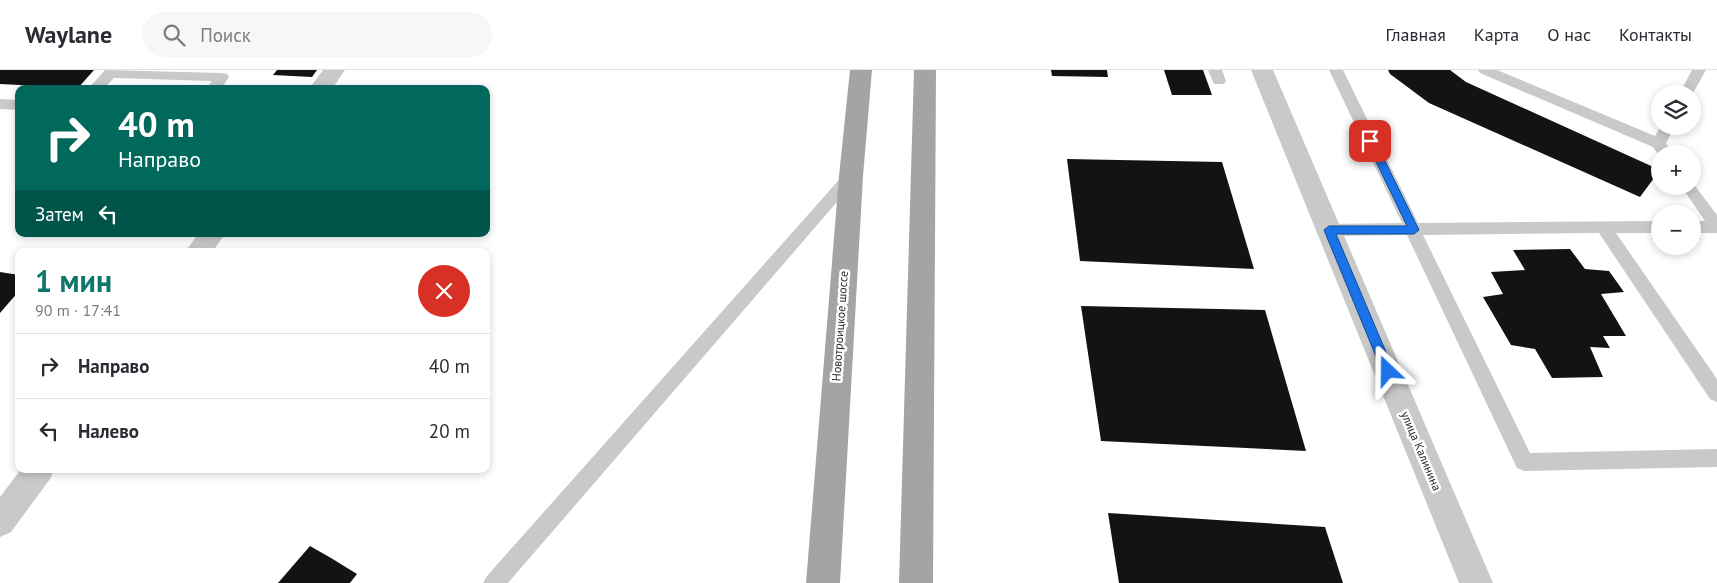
<!DOCTYPE html>
<html lang="ru">
<head>
<meta charset="utf-8">
<style>
  body { margin:0; font-family:"PT Sans",sans-serif; background:#f7f7f7; color:#2b2b33; height:100vh; display:flex; flex-direction:column; font-size:19px; white-space:nowrap }
  * { box-sizing:border-box; margin:0 }
  p { font-size:16px; color:#7c7c81 }
  .icon { flex:none; width:28px; height:28px; fill:none; stroke:currentColor; stroke-width:2; stroke-linecap:round; stroke-linejoin:round }
  .map { position:relative; flex:1; overflow:hidden }
  .drawer { position:absolute; left:15px; top:178px; width:475px; height:225px; display:flex; flex-direction:column; background:#fff; border-radius:10px; box-shadow:0 2px 8px #0003 }
  .drawer>* { flex:none }
  .guide { position:absolute; left:15px; top:15px; width:475px; height:152px; border-radius:10px; box-shadow:0 2px 8px #0003; background:#00695c; color:#fff; overflow:hidden }
  .buttons { position:absolute; left:1651px; top:15px; display:grid; gap:10px }
  .buttons a { display:grid; place-items:center; width:50px; height:50px; border-radius:50%; background:#fff; box-shadow:0 2px 8px #0003; font-size:25px }
  .pin { position:absolute; display:grid; place-items:center; width:42px; height:42px; color:#fff; margin:-21px; border-radius:10px; box-shadow:0 2px 8px #0006 }
  .me { position:absolute; width:55px; margin:-28px; rotate:337deg; stroke-linejoin:round; filter:drop-shadow(0 0 4px #0008) }
  .turn { display:flex; align-items:center; gap:18px; height:105px; padding:0 20px; font-size:22px }
  .turn .icon { width:65px; height:65px; stroke-width:2.5 }
  .turn b { display:block; font-size:35px; line-height:42px }
  .then { display:flex; align-items:center; height:48px; padding:0 20px; background:#0003; gap:10px; font-size:19px }
  .round { display:grid; place-items:center; flex:none; width:52px; height:52px; border-radius:26px; background:#f7f7f7 }
  .summary { display:flex; align-items:center; justify-content:space-between; height:85px; padding:0 20px }
  h1 { font-size:30px; font-weight:800; line-height:38px; color:#0f766e }
  ul { padding:0; list-style:none }
  li { display:flex; align-items:center; gap:15px; height:65px; padding:0 20px; border-top:1px solid #e1e1e2 }
  li div { flex:1 }
  li b { display:block; font-size:19px }
  li em { font-style:normal }
  header { display:flex; align-items:center; gap:30px; box-sizing:border-box; height:70px; padding:0 25px; background:#fff; border-bottom:1px solid #e1e1e2 }
  header strong { font-size:24px }
  nav { display:flex; gap:28px; margin-inline-start:auto; font-size:18px }
  .search { width:350px; height:45px; background:#f7f7f7; display:flex; align-items:center; gap:12px; box-sizing:border-box; padding:0 18px; border-radius:28px; color:#7c7c81; font-size:19px }
  .map>svg:first-child { display:block }
</style>
</head>
<body>
<header>
<strong>Waylane</strong>
<div class="search"><svg class="icon" aria-label="search" viewBox="0 0 24 24"><circle cx="10" cy="10" r="6"/><path d="M15 15l6 6"/></svg>Поиск</div>
<nav><a>Главная</a><a>Карта</a><a>О нас</a><a>Контакты</a></nav>
</header>
<div class="map">
<svg width="1717" height="513" viewBox="0 0 1717 513">
  <rect width="100%" height="100%" fill="#fff"/>
  <path fill="#131313" d="M0,0H94L78,18L0,14Z
    M277,0H317L312,7L273,5Z
    M1051,0H1107L1108,7L1052,6Z
    M1164,0H1203L1212,25H1172Z
    M1388,0H1450L1466,12L1660,100L1640,127L1429,33L1390,4Z
    M1067,89L1222,92L1254,199L1080,191Z
    M1570,179L1585,199L1609,201L1624,222L1601,224L1626,266H1603L1610,278L1590,277L1603,307L1552,308L1535,279L1511,275L1483,227L1503,224L1491,202L1525,200L1513,180Z
    M0,202L19,205V221L0,243Z
    M1081,236L1265,240L1306,381L1101,371Z
    M1108,443L1325,457L1343,513H1119Z
    M310,476L331,488L357,504L350,513H278Z"/>
  <g fill="none" stroke-linecap="round" stroke-linejoin="round">
    <path fill="#c9c9c9" fill-rule="evenodd" d="M105,0L222,3L227,4L229,7L221,19H206L212,11L114,8L103,19H88Z
      M1208,0H1222L1226,11L1224,14H1214Z
      M1329,0H1343L1418,153L1660,151V163H1616L1717,309V332L1710,329L1599,163L1423,165L1530,383L1717,379V397L1524,401L1517,398L1407,165L1329,166L1323,164L1321,160L1323,156L1329,154L1402,153Z
      M1478,0H1497L1655,66L1661,56H1675L1666,73L1673,84H1660V87L1653,77L1480,3Z
      M1692,0H1706L1692,25L1679,24Z
      M0,29L19,30V40L0,39Z
      M851,101L856,102L859,106L856,110L508,513H483L487,506L846,102Z
      M1692,112L1717,145V163H1692V151H1705L1681,116H1692Z"/>
    <path fill="#c9c9c9" fill-rule="evenodd" d="M323,0H345L332,19H309Z
      M1251,0H1273L1493,513H1459Z
      M198,164H225L213,181H186Z
      M21,399H54L50,409L11,462L0,467V427Z"/>
    <path fill="#a4a4a4" fill-rule="evenodd" d="M850,0H872L863,106L840,513H806L839,106Z
      M914,0H936L933,513H899Z"/>
  </g>
  <path fill="#1a73e8" stroke="#114b97" d="M1370,68L1375,71L1419,160L1414,164H1336L1394,301L1392,305H1384L1382,301L1324,160L1329,156H1407L1366,71Z"/>
  <g text-anchor="middle" stroke-width="5" stroke-linejoin="round" paint-order="stroke">
    <g font-size="12" fill="#2c2c2c" stroke="#fff">
      <text transform="translate(840 256) rotate(-86)" y="4">Новотроицкое шоссе</text>
      <text transform="translate(1421 381) rotate(67)" y="4">улица Калинина</text>
    </g>
  </g>
</svg>
<div class="buttons">
<a><svg class="icon" aria-label="layers" viewBox="0 0 24 24"><path d="M12 4l9 5-9 5-9-5zM3 14l9 5 9-5"/></svg></a>
<a>+</a>
<a>−</a>
</div>
<div class="pin" style="left:1370px;top:71px;background:#d93025"><svg class="icon" aria-label="arrive" viewBox="0 0 24 24"><path d="M6 21V4h12l-3 4 3 4H6"/></svg></div>
<svg class="me" style="left:1388px;top:301px" viewBox="-20 -20 40 40"><path d="M0-17L14 15 0 8-14 15z" fill="#1a73e8" stroke="#fff" stroke-width="4"/></svg>
<div class="guide">
<div class="turn"><svg class="icon" aria-label="right" viewBox="0 0 24 24"><path d="M7 20v-9h11M14 6l5 5-5 5"/></svg><div><b>40 m</b>Направо</div></div>
<div class="then">Затем<svg class="icon" aria-label="left" viewBox="0 0 24 24"><path d="M17 20v-9H6M10 6l-5 5 5 5"/></svg></div>
</div>
<section class="drawer">
<div class="summary"><div><h1>1 мин</h1><p>90 m · 17:41</p></div><a class="round" style="background:#d93025;color:#fff"><svg class="icon" aria-label="close" viewBox="0 0 24 24"><path d="M6 6l12 12M18 6L6 18"/></svg></a></div>
<ul>
<li><svg class="icon" aria-label="right" viewBox="0 0 24 24"><path d="M7 20v-9h11M14 6l5 5-5 5"/></svg><div><b>Направо</b></div><em>40 m</em></li>
<li><svg class="icon" aria-label="left" viewBox="0 0 24 24"><path d="M17 20v-9H6M10 6l-5 5 5 5"/></svg><div><b>Налево</b></div><em>20 m</em></li>
</ul>
</section>
</div>
</body>
</html>
